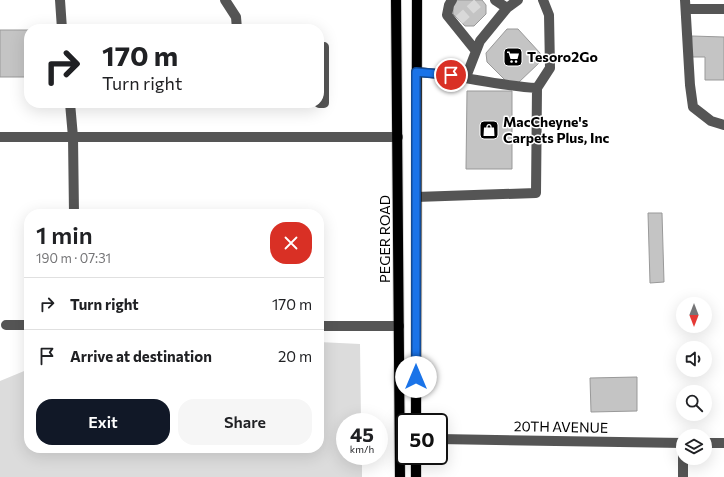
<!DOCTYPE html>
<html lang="en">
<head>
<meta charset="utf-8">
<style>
  body { margin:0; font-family:Commissioner,sans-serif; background:#f6f6f6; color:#202124; height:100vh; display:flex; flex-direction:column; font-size:15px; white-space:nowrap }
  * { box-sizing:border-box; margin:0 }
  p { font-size:13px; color:#757577 }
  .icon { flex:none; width:22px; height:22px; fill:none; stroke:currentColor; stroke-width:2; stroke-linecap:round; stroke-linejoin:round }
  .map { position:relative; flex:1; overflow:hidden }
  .side { position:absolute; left:24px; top:209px; width:300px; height:244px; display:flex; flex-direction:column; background:#fff; border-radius:16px; box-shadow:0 4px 16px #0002 }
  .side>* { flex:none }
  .hud { position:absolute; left:24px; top:24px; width:300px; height:84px; border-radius:16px; box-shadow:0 4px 16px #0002; background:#fff; color:#202124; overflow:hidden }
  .needle { width:26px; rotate:180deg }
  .fabs { position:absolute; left:676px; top:297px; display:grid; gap:8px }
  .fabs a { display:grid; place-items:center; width:36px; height:36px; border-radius:50%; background:#fff; box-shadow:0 4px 16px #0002; font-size:20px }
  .speed { position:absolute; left:336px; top:413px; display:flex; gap:8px; font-size:20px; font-weight:700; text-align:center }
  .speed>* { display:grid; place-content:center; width:52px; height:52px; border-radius:50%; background:#fff; box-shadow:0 4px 16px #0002; line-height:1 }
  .speed small { font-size:10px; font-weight:400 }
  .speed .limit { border:2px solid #111; border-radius:6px; background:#fff; color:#111 }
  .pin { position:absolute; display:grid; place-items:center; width:34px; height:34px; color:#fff; margin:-17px; border:2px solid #fff; border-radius:50%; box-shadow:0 1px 4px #0007 }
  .me { position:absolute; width:44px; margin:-22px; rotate:0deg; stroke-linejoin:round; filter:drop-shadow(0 0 3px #0008) }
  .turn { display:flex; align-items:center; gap:14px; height:84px; padding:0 12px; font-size:18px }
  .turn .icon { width:52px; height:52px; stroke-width:2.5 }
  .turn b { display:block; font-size:28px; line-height:34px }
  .round { display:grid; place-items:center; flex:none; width:42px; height:42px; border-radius:16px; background:#f6f6f6 }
  .headline { display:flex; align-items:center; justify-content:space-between; height:68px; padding:0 12px }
  h1 { font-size:24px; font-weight:600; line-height:30px }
  .cta { display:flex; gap:8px; margin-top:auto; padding:8px 12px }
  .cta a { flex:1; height:46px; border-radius:16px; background:#111827; color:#fff; font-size:16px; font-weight:600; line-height:46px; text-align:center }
  .cta a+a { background:#f6f6f6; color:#202124 }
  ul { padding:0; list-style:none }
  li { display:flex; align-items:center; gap:12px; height:52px; padding:0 12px; border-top:1px solid #e0e0e0 }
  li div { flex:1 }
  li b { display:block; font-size:15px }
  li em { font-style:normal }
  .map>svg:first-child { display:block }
</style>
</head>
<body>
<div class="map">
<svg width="724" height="477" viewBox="0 0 724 477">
  <rect width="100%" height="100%" fill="#fff"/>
  <path fill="#dcdcdc" d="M319,342L360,344L361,422H345V456H362V477H0V381L29,369V448H319Z"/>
  <path fill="#c4c4c4" stroke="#999" d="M457,0H482L486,5V14L474,26H465L453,14V5Z
    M507,29H518L540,53V62L518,83H508L487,62L486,53Z
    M0,30H29V77H0Z
    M692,36L724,37V80H705V57H691Z
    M467,91H512V169H466Z
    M648,213H662L664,282L650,283Z
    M637,377V411L591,412L590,378Z"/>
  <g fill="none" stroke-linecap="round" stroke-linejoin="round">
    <path stroke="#d9d9d9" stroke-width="10" stroke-dasharray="10 5" stroke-linecap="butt" d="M459,20L481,0"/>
    <g stroke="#dbdbdb" stroke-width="12">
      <path id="major" d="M396,0L400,477
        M416,422L417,0
        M416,456V477"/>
    </g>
    <path stroke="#555" stroke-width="10" d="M60,0L62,29
      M225,0L236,17L237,29
      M452,0L449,5L447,15L476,51
      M495,0L507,8
      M685,0L690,85L693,107L711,121L724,125
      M686,9H724
      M319,47H324V103H319
      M416,72C457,74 496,86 537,88
      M466,77L480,41L507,8L518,0
      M70,103L73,137L74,214
      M287,103H305
      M0,137H398
      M416,197L536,193L537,88L550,68L549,15L543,0
      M6,325H29
      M319,326H399
      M439,439L683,443
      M705,443H724
      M683,477V452"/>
    <use href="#major" stroke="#000" stroke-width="10"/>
  </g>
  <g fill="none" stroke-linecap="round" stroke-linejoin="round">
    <g stroke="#114b97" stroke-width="10">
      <path id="route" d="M416,377V72L451,75"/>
    </g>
    <use href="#route" stroke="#1a73e8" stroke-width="7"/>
  </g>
  <defs>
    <g id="supermarket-square" transform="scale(1)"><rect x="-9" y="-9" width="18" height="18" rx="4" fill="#000" stroke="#fff"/><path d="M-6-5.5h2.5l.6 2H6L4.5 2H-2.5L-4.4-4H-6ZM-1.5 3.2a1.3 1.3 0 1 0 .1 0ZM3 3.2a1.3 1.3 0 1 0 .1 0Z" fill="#fff"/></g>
    <g id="shop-square" transform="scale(1)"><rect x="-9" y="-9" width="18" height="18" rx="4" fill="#000" stroke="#fff"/><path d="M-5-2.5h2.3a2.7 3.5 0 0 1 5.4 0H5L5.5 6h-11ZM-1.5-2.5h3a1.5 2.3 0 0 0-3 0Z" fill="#fff"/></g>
  </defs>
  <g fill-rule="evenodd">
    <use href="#supermarket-square" x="513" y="57"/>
    <use href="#shop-square" x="489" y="130"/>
  </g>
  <g text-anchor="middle" stroke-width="3" stroke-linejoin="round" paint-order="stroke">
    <g font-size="14" font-weight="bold" fill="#000" stroke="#fff" text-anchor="start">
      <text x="527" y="62">Tesoro2Go</text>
      <text x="503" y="127">MacCheyne's<tspan x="503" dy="16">Carpets Plus, Inc</tspan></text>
    </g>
    <g font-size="14" fill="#000" stroke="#fff">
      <text transform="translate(385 239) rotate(-90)" y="5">PEGER ROAD</text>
      <text transform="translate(561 427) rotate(1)" y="5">20TH AVENUE</text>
    </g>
  </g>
</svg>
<div class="fabs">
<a><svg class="needle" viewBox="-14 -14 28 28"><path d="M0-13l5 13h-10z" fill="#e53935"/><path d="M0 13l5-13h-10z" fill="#757577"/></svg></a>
<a><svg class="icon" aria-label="sound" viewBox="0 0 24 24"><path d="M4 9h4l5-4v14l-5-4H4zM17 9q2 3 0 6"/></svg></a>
<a><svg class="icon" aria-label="search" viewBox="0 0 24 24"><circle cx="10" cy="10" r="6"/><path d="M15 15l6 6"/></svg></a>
<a><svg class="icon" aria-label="layers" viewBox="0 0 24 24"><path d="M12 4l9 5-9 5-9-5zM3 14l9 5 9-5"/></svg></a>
</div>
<div class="speed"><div>45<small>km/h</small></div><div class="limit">50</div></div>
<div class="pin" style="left:451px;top:75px;background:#d93025"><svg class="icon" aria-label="arrive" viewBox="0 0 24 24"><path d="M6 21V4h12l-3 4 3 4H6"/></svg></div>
<svg class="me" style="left:416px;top:377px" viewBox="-20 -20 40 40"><circle r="19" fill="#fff"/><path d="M0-13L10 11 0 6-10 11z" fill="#1a73e8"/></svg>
<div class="hud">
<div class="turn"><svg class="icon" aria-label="right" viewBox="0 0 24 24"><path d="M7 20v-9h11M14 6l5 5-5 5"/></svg><div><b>170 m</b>Turn right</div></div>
</div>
<section class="side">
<div class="headline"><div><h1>1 min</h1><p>190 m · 07:31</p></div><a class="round" style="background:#d93025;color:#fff"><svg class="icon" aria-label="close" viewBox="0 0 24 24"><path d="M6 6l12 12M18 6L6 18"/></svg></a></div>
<ul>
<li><svg class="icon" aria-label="right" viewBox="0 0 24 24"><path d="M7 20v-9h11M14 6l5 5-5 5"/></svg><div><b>Turn right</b></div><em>170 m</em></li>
<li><svg class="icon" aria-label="arrive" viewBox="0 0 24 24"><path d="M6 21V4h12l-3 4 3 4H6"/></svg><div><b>Arrive at destination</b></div><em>20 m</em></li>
</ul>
<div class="cta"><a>Exit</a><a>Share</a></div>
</section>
</div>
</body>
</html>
